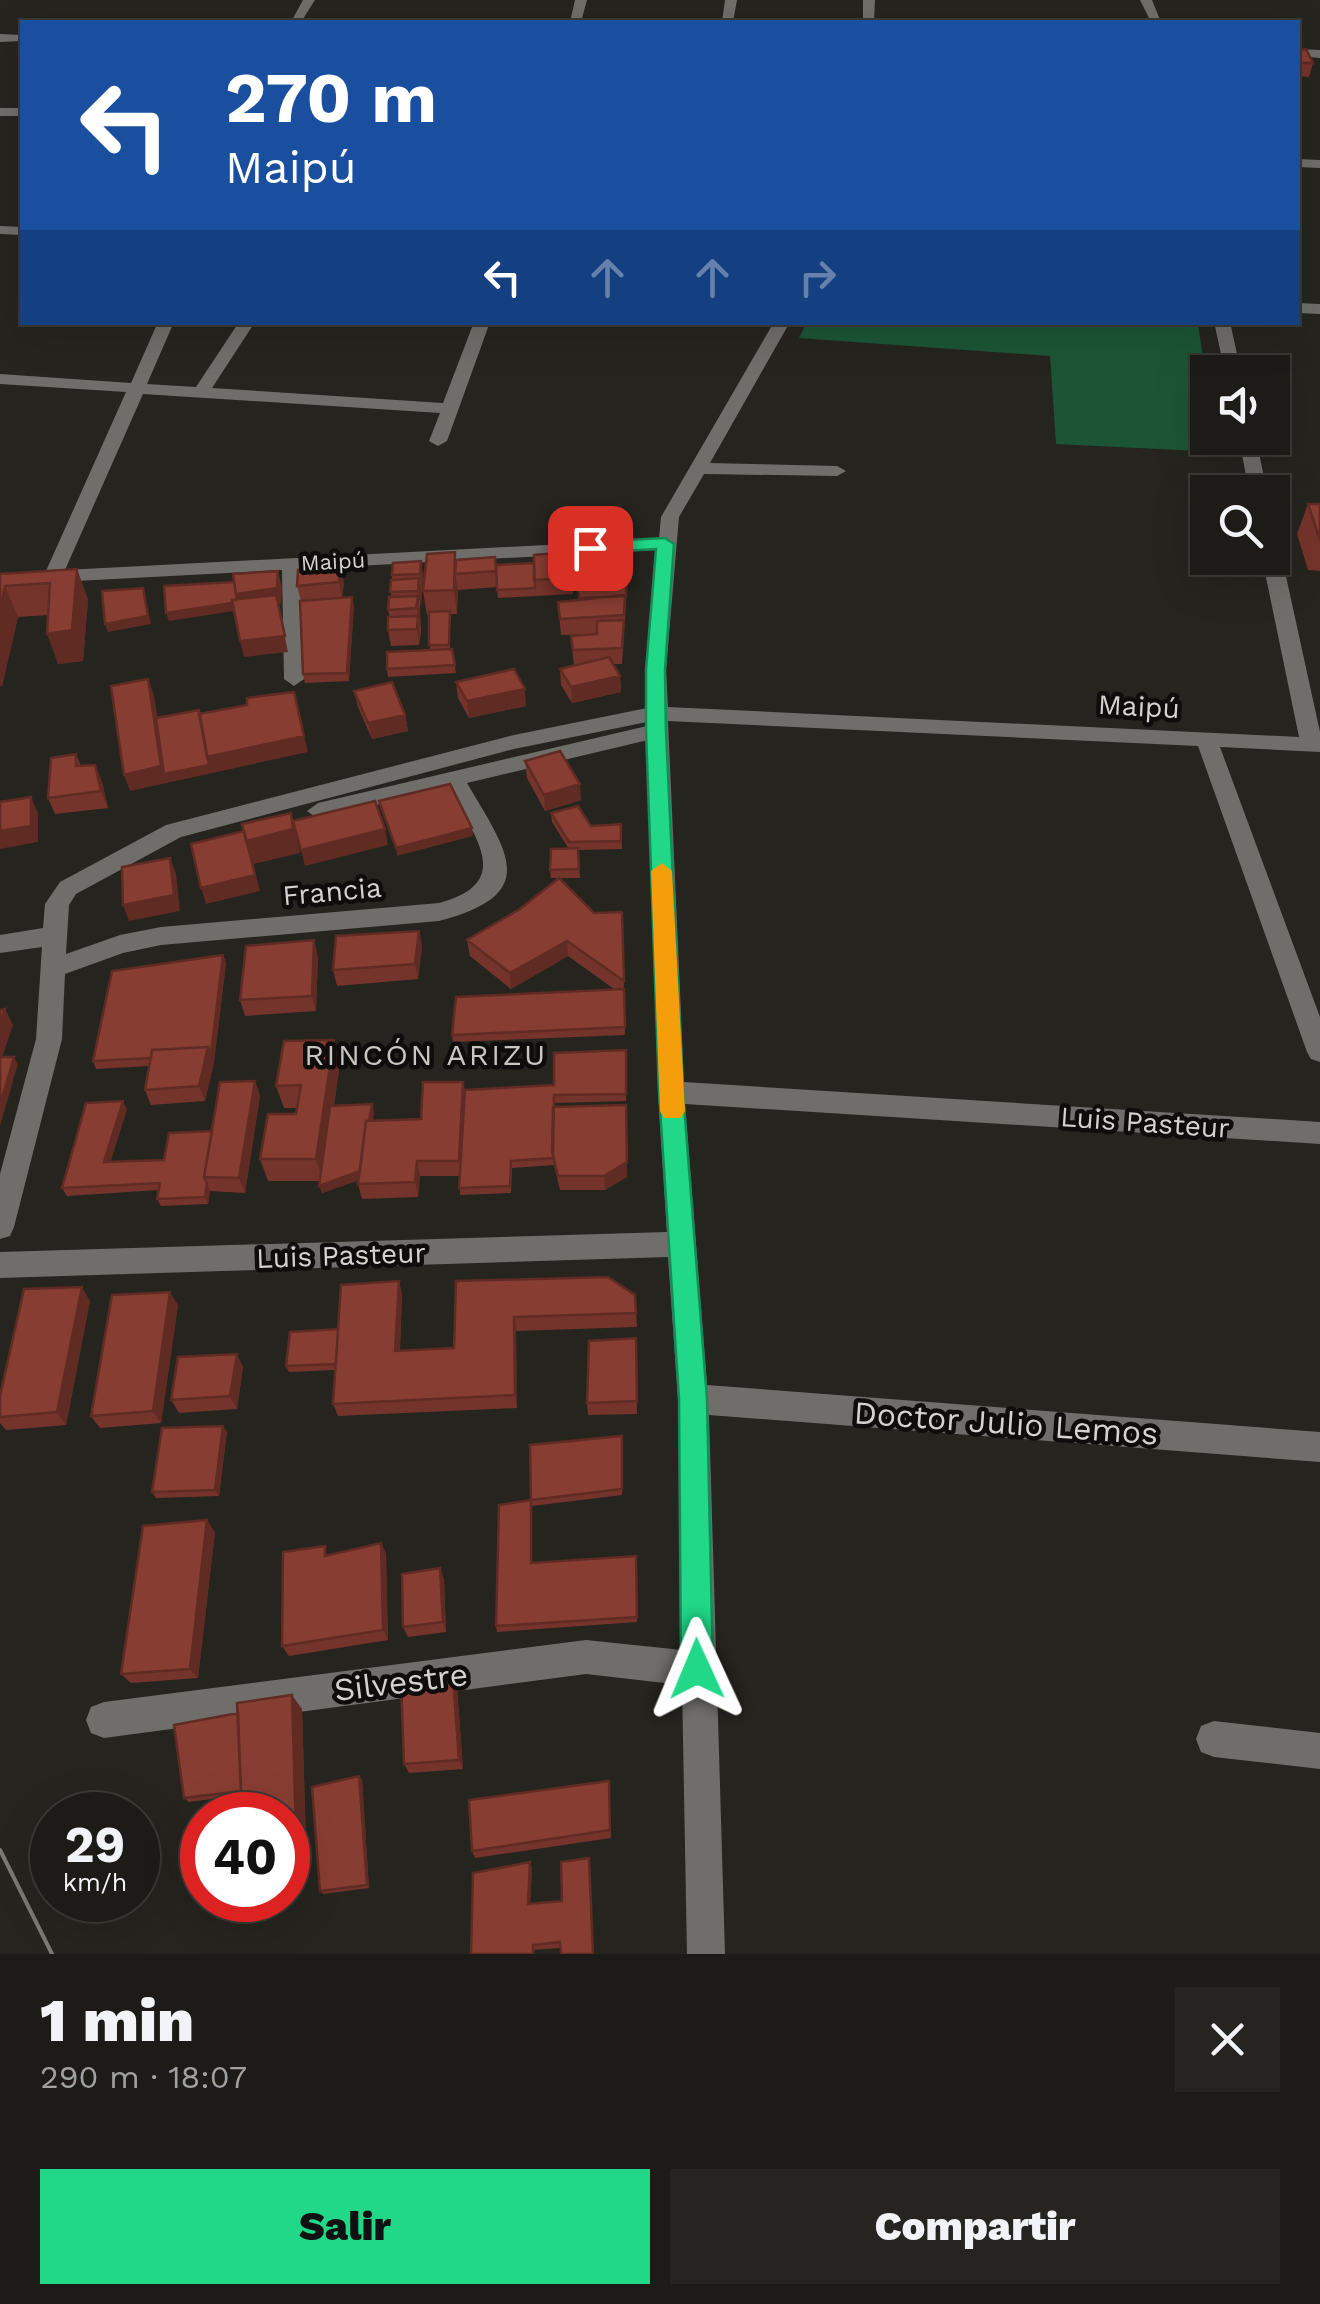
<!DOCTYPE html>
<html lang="es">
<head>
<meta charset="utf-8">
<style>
  body { margin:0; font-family:"Work Sans",sans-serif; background:#252420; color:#f1f3f6; height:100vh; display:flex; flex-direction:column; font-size:38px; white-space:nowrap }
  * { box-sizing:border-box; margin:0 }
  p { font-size:32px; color:#a0a1a1 }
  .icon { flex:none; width:55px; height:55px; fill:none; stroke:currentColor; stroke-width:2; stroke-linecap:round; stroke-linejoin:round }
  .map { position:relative; height:1954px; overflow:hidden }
  .sheet { display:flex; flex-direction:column; background:#1c1b17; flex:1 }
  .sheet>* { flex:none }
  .banner { position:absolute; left:20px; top:20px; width:1280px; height:305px; border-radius:0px; box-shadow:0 10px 40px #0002,0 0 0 2px #3a3936; background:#1a4fa0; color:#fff; overflow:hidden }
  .buttons { position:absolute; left:1190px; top:355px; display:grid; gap:20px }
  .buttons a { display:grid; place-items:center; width:100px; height:100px; border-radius:0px; background:#1c1b17; box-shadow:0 10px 40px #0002,0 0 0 2px #3a3936; font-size:50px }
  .speed { position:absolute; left:30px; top:1792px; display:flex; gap:20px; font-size:50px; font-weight:700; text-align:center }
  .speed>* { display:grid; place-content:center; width:130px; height:130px; border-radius:50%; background:#1c1b17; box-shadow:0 10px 40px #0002,0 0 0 2px #3a3936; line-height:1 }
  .speed small { font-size:25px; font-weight:400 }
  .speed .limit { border:15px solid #d22; background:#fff; color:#111 }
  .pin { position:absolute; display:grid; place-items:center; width:85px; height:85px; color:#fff; margin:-42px; border-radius:20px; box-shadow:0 5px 15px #0006 }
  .me { position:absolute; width:110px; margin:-55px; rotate:359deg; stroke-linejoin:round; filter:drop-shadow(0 0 8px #0008) }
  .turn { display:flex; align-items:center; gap:35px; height:210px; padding:0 40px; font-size:45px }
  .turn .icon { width:130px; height:130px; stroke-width:2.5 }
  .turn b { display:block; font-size:70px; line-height:85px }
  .lanes { display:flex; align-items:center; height:95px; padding:0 40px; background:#0003; justify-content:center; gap:50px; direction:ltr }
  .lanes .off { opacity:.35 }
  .round { display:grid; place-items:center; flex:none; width:105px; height:105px; border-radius:0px; background:#252420 }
  .headline { display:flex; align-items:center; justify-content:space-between; height:170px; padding:0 40px }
  h1 { font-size:60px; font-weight:800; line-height:75px }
  .cta { display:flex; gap:20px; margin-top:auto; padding:20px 40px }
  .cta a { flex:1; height:115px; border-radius:0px; background:#20d887; color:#111; font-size:40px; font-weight:800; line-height:115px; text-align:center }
  .cta a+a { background:#252420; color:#f1f3f6 }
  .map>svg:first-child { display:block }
</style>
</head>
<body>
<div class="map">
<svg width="1320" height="1954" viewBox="0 0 1320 1954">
  <rect width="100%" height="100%" fill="#25241f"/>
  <path fill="#1c5536" d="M807,322L1194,323L1198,324L1207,384L1208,438H1217L1220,452L1056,444L1050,356L799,338Z"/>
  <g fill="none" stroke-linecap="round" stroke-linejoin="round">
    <path fill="#6f6e6b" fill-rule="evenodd" d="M303,0H315L301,22H291Z
      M575,0H587L581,22H570Z
      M725,0H737L733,22H722Z
      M863,0H875L874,22H863Z
      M1140,0H1152L1161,22H1151Z
      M0,34L22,35V41L0,42Z
      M1298,49L1320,50V58L1298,56Z
      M0,108H22V116H0Z
      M1298,159L1320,160V168L1298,167Z
      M0,226L22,227V235L0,234Z
      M1298,303L1320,304V314L1298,313Z
      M158,322H174L147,384L196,387L239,322H255L212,388L443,403L474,322H490L447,441L438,446L429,441L440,413L143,394L65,570L659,539L661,517L774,322H790L710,463L837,466L846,471L837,476L704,474L679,517L666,670L668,707L1299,737L1262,558H1272V552L1282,558L1320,732V752L1220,747L1320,1017V1062L1311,1059L1307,1052L1198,746L668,721L684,1082L1320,1122V1144L685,1104L707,1385L1320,1432V1462L709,1415L725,1954H687L682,1685L586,1674L104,1738L91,1733L86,1720L91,1707L104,1702L586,1640L682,1650L678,1399L668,1257L0,1278V1252L667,1232L658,1092L648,740L467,783C508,853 542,894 439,921L161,945L123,953L65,974L62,1039L14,1227L10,1236L0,1239V1174L36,1039L42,947L0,953V935L43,928L45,904L60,882L166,825L514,735L647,708L646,670L657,550L301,569L304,679L294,686L284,679L282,570L0,585V573L46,571L126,392L0,384V374L131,383ZM647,722V726L318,803L307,811L318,819L448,788C474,835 516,883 439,903L161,927L120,935L66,954L69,905L76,894L181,837L514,749Z
      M1214,322H1230L1241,372H1225Z
      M1239,438H1256L1267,492H1249Z
      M1214,1721L1320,1733V1769L1214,1757L1201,1752L1196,1739L1201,1726Z"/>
    <path stroke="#7a7975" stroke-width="4" d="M0,1850L52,1954"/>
  </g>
  <path fill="#75342b" d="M1298,50L1313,63L1309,77L1298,76Z
    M1308,504H1320V571L1308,570L1297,534Z
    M455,552L456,560L496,565L534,563L570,552L573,594L498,598L497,587L458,590L457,614H450V649H452L456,673L388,677L387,669L430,650L429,615H427L423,591Z
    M421,561L423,577L420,607L421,632L419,645L391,646L388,630L390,617L388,610L391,597L392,575Z
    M77,569L88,600L83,661L58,664L48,615L18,617L2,686H0V574Z
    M298,570L344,583L342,598L354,605L349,681L305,683L303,674L301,601L297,586Z
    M577,583L627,588L622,664H613L620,676L621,692L572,703L561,685L560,669L574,666L571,636L597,634L561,635L558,602L579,599Z
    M456,682L526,706L469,718L458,698Z
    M354,691L405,715L408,731L372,739L358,707Z
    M76,754L81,766L95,765L102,782L108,808L55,814L48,798Z
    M525,761L581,800L545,811L527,778Z
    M551,813L591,826L621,824L622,849L578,850L580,878H551L550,870L569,849L552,822Z
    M622,912L625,1035L453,1042L452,1035L614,989L568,956L511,989L470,956L467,940L594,913Z
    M419,931L422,947L418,979L337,986L333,970Z
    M223,955L226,963L214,1062L205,1101L151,1105L145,1090L149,1066L96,1069L93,1061Z
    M318,956L316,1011L245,1016L240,1000Z
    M626,1050V1101L555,1103L554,1106L627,1177L605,1190H560L554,1165L512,1168L511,1193L460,1195V1176H420L418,1197L362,1199L358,1184L359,1180L322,1193L320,1181H268L260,1159L296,1114L297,1108H284L276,1086L340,1062L334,1106L374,1112L372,1121L421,1119L463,1082L465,1090L554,1085Z
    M255,1081L260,1096L245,1193L210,1191L208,1204L161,1206L157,1199L159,1190L67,1196L62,1188L127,1109L110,1162L164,1160L212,1131Z
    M399,1281L402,1295L400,1351L454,1348L456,1281L635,1295L637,1327L516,1331L517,1408L338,1416L333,1404L335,1370L289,1372L286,1366L338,1329Z
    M90,1301L66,1425L6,1430L0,1423V1396Z
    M178,1305L161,1423L100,1428L91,1416Z
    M636,1338L637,1414L588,1415L587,1403Z
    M243,1367L237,1409L179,1413L171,1400Z
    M227,1432L219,1496L156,1498L152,1492Z
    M622,1436V1495L532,1506V1563L636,1556L637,1622L497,1632L496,1626L531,1500Z
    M215,1532L198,1678L131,1683L121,1674Z
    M381,1543L386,1554L388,1640L289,1656L282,1646Z
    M444,1579L446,1632L408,1637L403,1627Z
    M453,1679L457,1688L463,1769L409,1773L404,1764Z
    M302,1709L306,1843L288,1846V1815L241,1795L189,1802L184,1798Z
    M362,1780L369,1888L323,1894L320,1891Z
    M609,1781L611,1838L475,1858L472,1851Z
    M589,1858L590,1864L560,1948L471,1954L530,1862L532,1869L530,1904L562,1901Z"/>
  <path fill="#5f2b23" d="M455,552L458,574H455L458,590L457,614L454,590Z
    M421,561L423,577L422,590L420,574Z
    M341,567L344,583L342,598L339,582Z
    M77,569L88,600L83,661L58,664L47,634Z
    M278,571L282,587L281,604L278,605L288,652L244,657L240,641V610L169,621L166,613L236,594Z
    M419,578L422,594L421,607L418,591Z
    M5,586L18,617L2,686H0V609Z
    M143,588L151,624L108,632L105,624Z
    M418,596L420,612L419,645L417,629Z
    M352,597L354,605L349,681L347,673Z
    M620,676L621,692L572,703L571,687Z
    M148,679L154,695L166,774L207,757L202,718L304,736L308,752L130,791L124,775Z
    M525,689L526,706L469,718L467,701Z
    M405,715L408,731L372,739L368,723Z
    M95,765L102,782L108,808L101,791Z
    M580,784L581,800L545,811L544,795Z
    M31,797L38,813V842L0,849V831Z
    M291,813L300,853L254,864L251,857L260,891L206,904L201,888L244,831Z
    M472,828L473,836L397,856L396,848Z
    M385,829L388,845L305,866L301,850Z
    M170,858L176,874L180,911L129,921L123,905Z
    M419,931L422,947L418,979L415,964Z
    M314,940L318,956L316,1011L312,996Z
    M567,941L568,956L511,989L510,973Z
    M223,955L226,963L214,1062L205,1101L199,1086Z
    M5,1009L13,1025L0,1064V1023Z
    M334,1040L340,1062L323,1181L316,1159Z
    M14,1057L18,1064L0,1126V1094Z
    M255,1081L260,1096L245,1193L239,1178Z
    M123,1101L127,1109L108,1170L104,1162Z
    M372,1104L374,1112L365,1178L322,1193L319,1186Z
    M626,1105L627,1177L605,1190L604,1176Z
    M417,1161L420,1176L418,1197L415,1182Z
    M207,1184L210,1191L208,1204L205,1197Z
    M399,1281L402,1295L399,1364L395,1351Z
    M82,1287L90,1301L66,1425L57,1412Z
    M170,1292L178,1305L161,1423L153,1411Z
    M514,1317L516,1331L517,1408L515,1395Z
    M237,1354L243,1367L237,1409L230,1396Z
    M223,1426L227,1432L219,1496L215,1490Z
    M207,1520L215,1532L198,1678L190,1669Z
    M381,1543L386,1554L388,1640L383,1630Z
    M440,1568L444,1579L446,1632L443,1622Z
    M453,1679L457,1688L463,1769L459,1760Z
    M292,1695L302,1709L306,1843L296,1833Z
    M359,1776L362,1780L369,1888L367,1885Z
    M530,1862L532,1869L530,1910L528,1904Z"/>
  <path fill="#883d32" stroke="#5f2b23" stroke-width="2.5" d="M1306,49L1313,63H1298V50Z
    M1308,504H1320V540Z
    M455,552L454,590L423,591L427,554Z
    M570,552L572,578L534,580V555Z
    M495,557L496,571L455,574L456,560Z
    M421,561L420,574L392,575L393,563Z
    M534,563L535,588L497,590L496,565Z
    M341,567L339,582L297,586L298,570Z
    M77,569L72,630L47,634L50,583L5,586L0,609V574Z
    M278,571L277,588L236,594L233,574Z
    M419,578L418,591L390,592L391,580Z
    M627,580L626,596L579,598L577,583Z
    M234,582L237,600H232V603L166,613L164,586Z
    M143,588L148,616L105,624L102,591Z
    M276,595L285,636L240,641L232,600Z
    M625,595L624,615L560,619L558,602Z
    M418,596L416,608L388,610L389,597Z
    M352,597L347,673L303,674L300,601Z
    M450,611L449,645H429V612Z
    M418,616L417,629L388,630V617Z
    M624,620L622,648L573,650L571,636L597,634V621Z
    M452,649L455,665L387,669V652Z
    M609,657L620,676L571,687L560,669Z
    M514,669L525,689L467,701L456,682Z
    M148,679L161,766L124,775L111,686Z
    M392,682L405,715L368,723L354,691Z
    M294,692L304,736L207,757L199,714L247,705V698Z
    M199,710L209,765L164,774L156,718Z
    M560,751L580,784L544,795L525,761Z
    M76,754V766L95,765L101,791L48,798L51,758Z
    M450,784L472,828L396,848L379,801Z
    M31,797V826L0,831V802Z
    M375,801L385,829L301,850L293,821Z
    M578,806L591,826L621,824V841L569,842L551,813Z
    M291,813L293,829L246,841L242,824Z
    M244,831L255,875L201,888L191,844Z
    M578,848L579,869L550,870L551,849Z
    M170,858L174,895L123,905L122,867Z
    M559,878L594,913L622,912L624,981L567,941L510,973L467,940L520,909Z
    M419,931L415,964L333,970L336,936Z
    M314,940L312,996L240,1000L246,946Z
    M223,955L211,1054L208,1047L152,1050L151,1058L93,1061L112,971Z
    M624,989L625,1027L452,1035L456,997Z
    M5,1009L0,1023V1010Z
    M334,1040L316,1159H260L268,1114H296L301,1085L276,1086L284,1041Z
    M208,1047L199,1086L145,1090L152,1050Z
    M626,1050V1094L554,1095L553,1158L511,1161L510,1186L459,1188L465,1090L554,1085V1053Z
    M0,1057H14L2,1098L0,1094Z
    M255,1081L239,1178L204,1177L220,1082Z
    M423,1082H463L459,1161H417L415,1182L358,1184L366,1121L421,1119Z
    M123,1101L104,1162L164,1160L169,1133L212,1131L204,1177L207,1184L205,1197L157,1199L160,1183L62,1188L86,1103Z
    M372,1104L369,1121H366L360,1171L319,1186L330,1106Z
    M626,1105L627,1162L604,1176H558L552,1151L553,1107Z
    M608,1277L635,1295L636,1313L514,1317L515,1395L333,1404L341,1285L399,1281L395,1351L454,1348L456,1281Z
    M82,1287L57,1412L0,1417V1396L24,1289Z
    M170,1292L153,1411L91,1416L112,1295Z
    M338,1329L336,1364L286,1366L290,1332Z
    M636,1338L637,1401L587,1403L589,1341Z
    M237,1354L230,1396L171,1400L178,1357Z
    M223,1426L215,1490L152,1492L162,1428Z
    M622,1436V1489L531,1500L530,1445Z
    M531,1500V1563L636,1556L637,1617L496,1626L499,1505Z
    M207,1520L190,1669L121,1674L143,1526Z
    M381,1543L383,1630L282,1646L283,1552L325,1546V1556Z
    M440,1568L443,1622L403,1627L402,1574Z
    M453,1679L459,1760L404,1764L401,1682Z
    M292,1695L296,1833L288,1834V1815H242L237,1703Z
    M238,1713L241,1791L184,1798L174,1725Z
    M359,1776L367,1885L320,1891L312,1787Z
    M609,1781L610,1830L472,1851L469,1800Z
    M589,1858L593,1954H561L560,1942L533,1945V1954H471L473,1873L530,1862L528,1904L562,1901L561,1862Z"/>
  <path fill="#20d887" stroke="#158c58" stroke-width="2.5" d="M665,538L674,544L665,670L666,731L683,1092L707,1399L713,1669L708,1680L697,1685L686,1680L681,1669L679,1399L659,1092L646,731V670L656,549L590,553L582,548L590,542Z"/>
  <path fill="#f59e0b" d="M662,863L672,871L685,1111L681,1118H664L660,1111L651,871Z"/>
  <g text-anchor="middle" stroke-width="9" stroke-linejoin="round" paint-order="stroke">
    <g font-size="22" fill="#d4d3d0" stroke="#0e0d0b">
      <text transform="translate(333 561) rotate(-3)" y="8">Maipú</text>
    </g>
    <g font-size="28" fill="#d4d3d0" stroke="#0e0d0b">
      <text transform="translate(1139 706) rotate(3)" y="10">Maipú</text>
      <text transform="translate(332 891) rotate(-5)" y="10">Francia</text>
      <text transform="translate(1145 1122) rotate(4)" y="10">Luis Pasteur</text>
      <text transform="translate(341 1255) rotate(-2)" y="10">Luis Pasteur</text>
    </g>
    <g font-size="30" letter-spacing="2.5" fill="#c7c6bf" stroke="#0e0d0b">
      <text x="426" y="1065">RINCÓN ARIZU</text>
    </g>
    <g font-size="32" fill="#d4d3d0" stroke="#0e0d0b">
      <text transform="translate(1006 1423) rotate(4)" y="11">Doctor Julio Lemos</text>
      <text transform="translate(401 1682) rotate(-7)" y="11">Silvestre</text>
    </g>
  </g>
</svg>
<div class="buttons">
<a><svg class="icon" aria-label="sound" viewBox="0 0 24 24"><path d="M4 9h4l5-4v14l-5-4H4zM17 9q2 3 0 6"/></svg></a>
<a><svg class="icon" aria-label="search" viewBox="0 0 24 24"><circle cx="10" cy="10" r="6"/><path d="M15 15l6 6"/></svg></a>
</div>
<div class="speed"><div>29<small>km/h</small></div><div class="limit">40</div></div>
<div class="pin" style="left:590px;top:548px;background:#d93025"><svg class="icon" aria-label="arrive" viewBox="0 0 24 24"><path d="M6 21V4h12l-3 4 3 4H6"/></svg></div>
<svg class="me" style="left:697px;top:1669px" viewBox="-20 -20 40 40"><path d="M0-17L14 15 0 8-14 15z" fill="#20d887" stroke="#fff" stroke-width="4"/></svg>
<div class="banner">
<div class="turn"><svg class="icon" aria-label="left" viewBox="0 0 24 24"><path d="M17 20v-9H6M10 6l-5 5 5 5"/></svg><div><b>270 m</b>Maipú</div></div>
<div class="lanes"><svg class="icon" aria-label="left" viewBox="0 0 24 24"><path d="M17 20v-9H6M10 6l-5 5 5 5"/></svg><svg class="icon off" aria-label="ahead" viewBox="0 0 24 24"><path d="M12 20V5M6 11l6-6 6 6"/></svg><svg class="icon off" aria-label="ahead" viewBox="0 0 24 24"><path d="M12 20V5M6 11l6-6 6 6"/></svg><svg class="icon off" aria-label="right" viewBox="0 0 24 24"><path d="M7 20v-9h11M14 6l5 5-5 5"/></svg></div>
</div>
</div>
<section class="sheet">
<div class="headline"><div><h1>1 min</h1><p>290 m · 18:07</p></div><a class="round"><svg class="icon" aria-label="close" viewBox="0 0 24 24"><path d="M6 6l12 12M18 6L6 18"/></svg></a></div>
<div class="cta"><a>Salir</a><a>Compartir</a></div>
</section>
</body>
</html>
